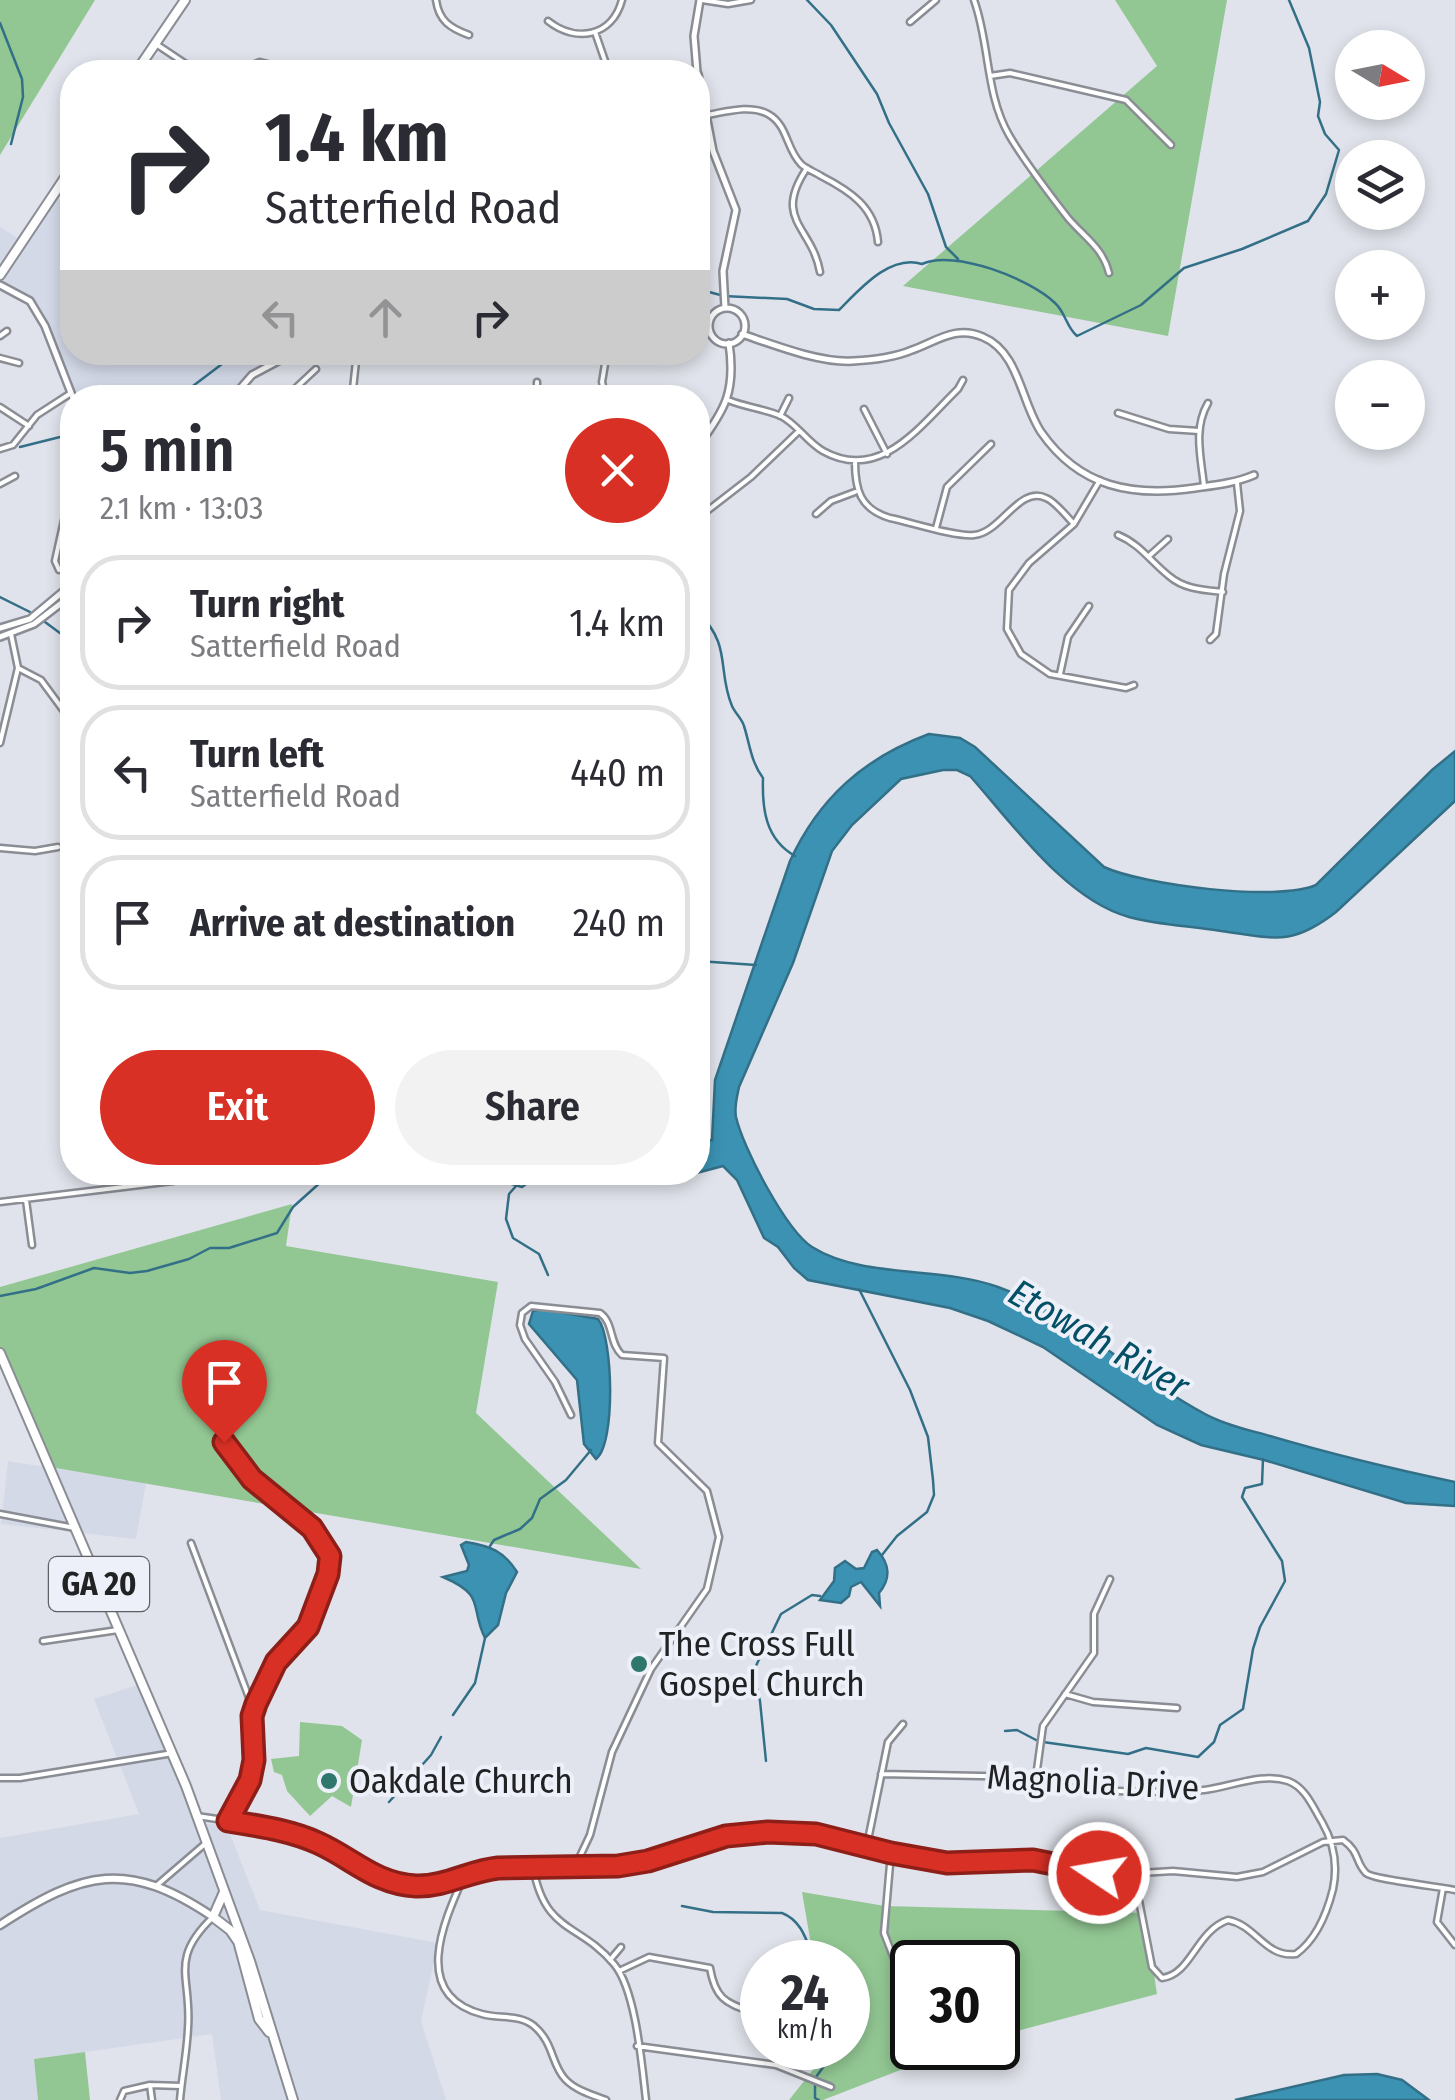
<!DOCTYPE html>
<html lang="en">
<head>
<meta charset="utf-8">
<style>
  body { margin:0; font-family:"Fira Sans Condensed",sans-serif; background:#f2f2f3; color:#2b2b33; height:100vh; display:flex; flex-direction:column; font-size:38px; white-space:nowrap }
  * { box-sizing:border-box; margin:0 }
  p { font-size:32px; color:#7c7c81 }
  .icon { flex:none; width:55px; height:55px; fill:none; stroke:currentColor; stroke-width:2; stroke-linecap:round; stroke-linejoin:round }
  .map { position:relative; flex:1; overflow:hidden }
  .side { position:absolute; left:60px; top:385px; width:650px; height:800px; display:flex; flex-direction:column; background:#fff; border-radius:40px; box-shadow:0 5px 15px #0003 }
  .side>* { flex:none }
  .guide { position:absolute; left:60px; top:60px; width:650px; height:305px; border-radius:40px; box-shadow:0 5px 15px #0003; background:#fff; color:#2b2b33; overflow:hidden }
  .needle { width:65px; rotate:100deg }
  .buttons { position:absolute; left:1335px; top:30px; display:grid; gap:20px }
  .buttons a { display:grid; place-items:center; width:90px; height:90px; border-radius:50%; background:#fff; box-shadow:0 5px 15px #0003; font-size:50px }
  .speed { position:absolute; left:740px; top:1940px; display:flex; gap:20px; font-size:50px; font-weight:700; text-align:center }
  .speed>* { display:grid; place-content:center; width:130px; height:130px; border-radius:50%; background:#fff; box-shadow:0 5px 15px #0003; line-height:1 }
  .speed small { font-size:25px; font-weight:400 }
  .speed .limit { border:5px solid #111; border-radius:15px; background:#fff; color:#111 }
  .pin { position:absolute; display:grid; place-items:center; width:85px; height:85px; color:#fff; margin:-102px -42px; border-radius:50% 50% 50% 0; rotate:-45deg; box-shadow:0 0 10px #0007 }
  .pin .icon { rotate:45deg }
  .me { position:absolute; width:110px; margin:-55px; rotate:282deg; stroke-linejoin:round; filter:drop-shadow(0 0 8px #0008) }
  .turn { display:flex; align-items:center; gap:35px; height:210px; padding:0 40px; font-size:45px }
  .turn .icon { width:130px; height:130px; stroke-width:2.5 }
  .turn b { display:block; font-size:70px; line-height:85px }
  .lanes { display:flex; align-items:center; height:95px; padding:0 40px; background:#0003; justify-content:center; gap:50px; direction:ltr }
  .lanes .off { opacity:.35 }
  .round { display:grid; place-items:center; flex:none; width:105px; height:105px; border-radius:52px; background:#f2f2f3 }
  .summary { display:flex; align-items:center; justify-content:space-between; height:170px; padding:0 40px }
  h1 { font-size:60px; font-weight:600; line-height:75px }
  .cta { display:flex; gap:20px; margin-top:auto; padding:20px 40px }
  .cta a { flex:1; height:115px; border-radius:60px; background:#d93025; color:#fff; font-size:40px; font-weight:600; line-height:115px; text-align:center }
  .cta a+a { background:#f2f2f3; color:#2b2b33 }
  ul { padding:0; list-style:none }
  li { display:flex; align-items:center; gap:30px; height:135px; margin:0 20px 15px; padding:0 20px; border:5px solid #e1e1e2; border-radius:40px }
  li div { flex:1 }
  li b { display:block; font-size:38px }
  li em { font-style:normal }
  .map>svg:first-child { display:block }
</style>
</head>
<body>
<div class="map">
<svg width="1455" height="2100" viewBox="0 0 1455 2100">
  <rect width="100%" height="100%" fill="#e0e3eb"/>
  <path fill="#d4d9e8" d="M58,198L72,209V352L289,353L276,355L242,382L230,397H73L38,311L0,283V227L26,243Z
    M8,1461L146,1483L136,1539L1,1524Z
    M143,1683L202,1824H226L260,1910L438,1943L421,2021L446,2100H221L212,2034L35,2059L38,2100H0V1838L139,1814L94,1699Z"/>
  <path fill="#92c793" d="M0,0H95L0,155Z
    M1115,0H1227L1168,336L903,286L1157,66Z
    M292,1204L286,1246L498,1282L476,1413L641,1569L44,1466L0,1367V1287Z
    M300,1722L342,1726L362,1740L351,1807L332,1796L310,1816L287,1791L282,1775L274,1772L271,1759L299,1756Z
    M802,1892L885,1906L1145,1913L1157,1994L998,2036V1962H912V2048H957L823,2100H789L827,2052V2048H848V1962H814Z
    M85,2052L90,2100H38L34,2059Z"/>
  <path fill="#3b92b3" stroke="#337088" stroke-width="2.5" d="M929,734L960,738L975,747L1104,867C1143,885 1277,902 1316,885L1432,770L1455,751V801L1336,912C1291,947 1274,938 1221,931C1191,926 1158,925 1129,917C1066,900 1012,823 970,776L957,770H943L901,779L852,825L832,851L793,963L739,1087C737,1097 734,1107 736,1117C743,1148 786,1230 812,1247C863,1279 941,1266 998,1287C1074,1315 1134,1376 1205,1414C1225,1425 1249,1430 1270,1436C1331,1454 1393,1469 1455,1482V1506L1406,1503L1264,1460L1201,1445L1157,1425L1043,1347L988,1321L950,1308L808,1280L794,1268L778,1247L764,1238L737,1180L723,1166L693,1174L687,1173L698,1172V1141L712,1140L715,1080L790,861C819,798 864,758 929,734Z
    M543,1309L598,1319C613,1337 616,1444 596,1459L584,1444L577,1380L529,1324L533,1311Z
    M466,1542C490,1546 504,1551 517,1572L506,1593L498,1625L485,1638C469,1606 487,1596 443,1577L467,1571L469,1565L461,1545Z
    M877,1550C890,1564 891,1579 879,1593L880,1606L861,1582L851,1587L849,1596L841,1603L820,1600L834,1581L835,1568L845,1561L856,1569L864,1568L872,1552Z
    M1377,2074L1402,2080L1429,2100H1235L1344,2075Z"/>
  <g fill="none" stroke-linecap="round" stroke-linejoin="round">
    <path stroke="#337088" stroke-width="2.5" d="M807,0L831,25L877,94L889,123L928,194L946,247L958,259
      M0,23L22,79L23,97L11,144
      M698,289L724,296L787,299L814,309L839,310C860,289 890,254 922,264C955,249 1030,279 1055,303C1066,313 1066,327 1077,336L1141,305L1184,268L1242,249L1308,221L1326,194L1339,150L1325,134L1318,116L1320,102L1309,48L1289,0
      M177,398L226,361L250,352
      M20,447L72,434
      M0,597L30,612
      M698,613C732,644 717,671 732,706C735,713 742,719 744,726C750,745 751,762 763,778C762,808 765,839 795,856
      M45,622L72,642
      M698,961L756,965
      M450,1172C464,1188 480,1178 498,1181C506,1182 515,1185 522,1187L542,1172
      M516,1186L509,1194L506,1219L513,1238L539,1254L548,1275
      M859,1289L910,1390L928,1437L933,1480L934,1495L927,1512L897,1536L882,1555
      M0,1296L36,1289L94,1268L130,1273L147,1271L189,1259L210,1248H229L277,1233L293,1207L332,1172
      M490,1546L494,1540L520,1529L532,1518L540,1499L566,1480L591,1450
      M453,1715L475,1683L485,1638
      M1005,1731L1017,1730L1036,1740
      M1043,1742L1128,1754L1146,1748L1198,1757L1214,1742L1220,1725L1243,1709L1253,1649L1260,1627L1285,1581L1282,1561L1242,1497L1245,1488L1262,1484L1263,1459
      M766,1761L760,1701L753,1672L781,1614L812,1595L820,1596
      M389,1802L431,1755L441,1737
      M682,1906L713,1912L782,1913C803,1921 807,1943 815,1962
      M848,2010V2027
      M816,2077L837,2048
      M815,2084V2098L819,2100"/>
    <g stroke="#8a8d94" stroke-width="9">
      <path id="minor" d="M436,0C439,21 450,28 469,35
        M702,0L728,4L751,0
        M974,0C990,44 985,93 1009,135C1026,164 1048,192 1068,218C1084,237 1103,248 1109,273
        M548,21C576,43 612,37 622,0
        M910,22L936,0
        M595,32L605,61V72
        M156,44L198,72
        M236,72L260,62L300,72
        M990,76L1010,73L1126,100L1171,145
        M707,115C725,112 750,104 768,114C788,125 786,149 801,164C806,169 815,172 821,176C850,191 875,207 878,242
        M807,168C772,220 812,226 820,272
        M0,336L7,331
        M0,358L19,363
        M537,382V398
        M285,398L316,369
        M352,398L357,352
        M606,398L602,382L607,352
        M616,398L638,393
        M728,400C745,407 765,409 781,416C797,424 807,442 823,451C880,483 920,426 958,389L963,380
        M0,407L29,426
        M864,409L887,454
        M1118,413L1169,429L1199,431
        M780,416L789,398
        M0,449L13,445L37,415L71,393
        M855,461C855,490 860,509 890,518C910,522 955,537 974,535C1001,533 1019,485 1046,498C1056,502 1066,516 1074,524
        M1100,480L1074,524L1029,563L1009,590L1007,629L1021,654L1050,674L1126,688L1134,685
        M0,484L15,476
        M1204,486C1201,457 1193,429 1208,403
        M816,514L831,501L855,492
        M698,518L751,477L799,431
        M936,528L947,487L991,444
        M1118,535C1140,544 1151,562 1169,576C1184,589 1203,590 1223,592
        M1149,556L1168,539
        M59,570L55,561L72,484
        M11,634L18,668L41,680L72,722
        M1210,640L1216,634L1224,574L1240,511L1237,483
        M1060,674L1068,637L1089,606
        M0,743L18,668
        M0,848L35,851L58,847
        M26,1200L32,1245
        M0,1202L173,1181L198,1172
        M571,1415L555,1382L525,1339L520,1325L522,1313L531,1306L600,1313C614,1323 609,1343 622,1355L664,1358L658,1443L707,1491L719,1537L707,1589L651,1669L612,1752L590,1835L574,1869
        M224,1442L252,1479L312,1528L330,1556L328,1575L307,1627L276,1662L256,1704L252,1716L253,1771L241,1801L228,1821
        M0,1514L75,1528
        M191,1543L254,1711
        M43,1641L118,1630
        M1065,1694L1093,1702L1177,1708
        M881,1774L1036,1777C1056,1794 1175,1793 1204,1790C1231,1787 1261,1772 1288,1781C1305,1787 1313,1807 1322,1822C1334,1843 1338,1865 1333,1889C1327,1913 1317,1939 1296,1954C1265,1958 1256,1925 1228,1920C1196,1931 1191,1975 1162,1978L1152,1967L1134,1875
        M1036,1777L1043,1726L1094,1653V1614L1110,1579
        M0,1778H20L173,1753
        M197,1816C235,1822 276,1825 311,1840C344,1853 370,1882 408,1885C441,1888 466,1871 498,1868L618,1866L648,1861L725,1836L767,1832L816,1834L891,1853L947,1863L1033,1860L1109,1875L1173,1871L1237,1877L1263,1872L1323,1842L1343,1840C1360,1852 1355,1862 1366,1873C1371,1879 1441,1887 1455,1890
        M867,1845L888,1742L903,1724
        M891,1853L884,1933L894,1959L912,1967
        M533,1867C545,1934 579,1922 614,1964C636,1990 642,2066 646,2100
        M464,1876C444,1921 410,1995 482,2014C499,2019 520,2014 534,2026C554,2043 551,2064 565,2079C575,2090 592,2095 606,2100
        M156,1886L206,1843
        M1443,1888L1437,1922L1455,1945
        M610,1960L621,1947
        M619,1971L649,1957L710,1968C716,2003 729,2003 759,2015
        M637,2046L776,2065L831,2087
        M150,2085L152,2100
        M120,2100L124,2091L150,2085L181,2086
        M180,2100C182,2076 187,2052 188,2028C192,1977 168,1960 213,1917"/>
    </g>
    <g stroke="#8a8d94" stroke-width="10">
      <path id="tertiary" d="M697,72L694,36L700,0
        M698,74L713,151L736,210L723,271L725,308
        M0,285L30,301L45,326L73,398
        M709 326a18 18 0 1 1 36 0a18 18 0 1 1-36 0Z
        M698,312L711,318
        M742,334C774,345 820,363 853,361C873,360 893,358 912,350C937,341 956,325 983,337C1019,352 1021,402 1041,432C1080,488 1133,497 1195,488C1216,485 1235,483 1254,475
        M416,352L450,356L471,352
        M232,398L252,375L295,352
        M698,446C726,409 736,390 729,343
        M0,628L30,619L72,584
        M0,637L34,624L72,595"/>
    </g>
    <g stroke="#8a8d94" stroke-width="11">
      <path id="secondary" d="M0,1925C83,1871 127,1859 213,1917"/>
    </g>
    <g stroke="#8a8d94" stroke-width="12">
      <path id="primary" d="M136,72L185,0
        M0,275L72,167
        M0,1353L186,1786L250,1961L293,2100
        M224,1892L213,1917L230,1930L239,1943
        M238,1941L259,2019L269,2032"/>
    </g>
    <use href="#minor" stroke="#fff" stroke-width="4"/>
    <use href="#tertiary" stroke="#fff" stroke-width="5"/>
    <use href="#secondary" stroke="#fff" stroke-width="6"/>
    <use href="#primary" stroke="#fff" stroke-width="8"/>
  </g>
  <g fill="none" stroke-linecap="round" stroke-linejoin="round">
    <g stroke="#8d1f18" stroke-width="25">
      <path id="route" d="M224,1442L252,1479L312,1528L330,1556L328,1574L308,1627L276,1662L256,1704L252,1716L254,1760L250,1780L228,1821C258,1826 290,1830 318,1843C352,1858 375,1884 416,1886C445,1887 469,1871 498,1868L618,1866L648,1861L726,1836L768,1832L816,1834L891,1853L947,1863L1033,1860L1099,1873"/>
    </g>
    <use href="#route" stroke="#d93025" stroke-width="18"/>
  </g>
  <g fill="#2f766d" stroke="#edf0f8" stroke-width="4">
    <circle cx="639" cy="1664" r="10"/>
    <circle cx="329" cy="1781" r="10"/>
  </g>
  <g text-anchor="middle" stroke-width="8" stroke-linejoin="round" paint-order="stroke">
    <rect fill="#edf0f8" stroke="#5e6064" stroke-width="2.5" x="49" y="1557" width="100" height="54" rx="8"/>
    <g font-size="32" font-weight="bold" fill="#212224">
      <text x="99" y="1595">GA 20</text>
    </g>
    <g font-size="35" fill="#212224" stroke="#edf0f8" text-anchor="start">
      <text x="659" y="1656">The Cross Full<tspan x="659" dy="40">Gospel Church</tspan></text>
      <text x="349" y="1793">Oakdale Church</text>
    </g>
    <g font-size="35" fill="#212224" stroke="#edf0f8">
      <text transform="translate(1093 1782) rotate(3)" y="12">Magnolia Drive</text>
    </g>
    <g font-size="38" font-style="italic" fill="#034f66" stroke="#edf0f8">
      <text transform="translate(1099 1339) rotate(30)" y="13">Etowah River</text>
    </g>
  </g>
</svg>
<div class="buttons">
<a><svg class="needle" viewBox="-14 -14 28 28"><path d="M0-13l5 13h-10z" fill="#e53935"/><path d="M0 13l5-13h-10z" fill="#7c7c81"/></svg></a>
<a><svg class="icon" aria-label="layers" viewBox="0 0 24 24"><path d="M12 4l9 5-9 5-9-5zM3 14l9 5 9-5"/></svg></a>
<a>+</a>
<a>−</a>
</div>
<div class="speed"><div>24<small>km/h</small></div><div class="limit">30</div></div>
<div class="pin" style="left:224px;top:1442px;background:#d93025"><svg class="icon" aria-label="arrive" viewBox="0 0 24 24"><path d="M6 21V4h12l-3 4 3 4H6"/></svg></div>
<svg class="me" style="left:1099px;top:1873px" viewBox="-20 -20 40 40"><circle r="17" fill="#d93025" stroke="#fff" stroke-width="3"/><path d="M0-11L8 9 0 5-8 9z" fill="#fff"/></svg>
<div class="guide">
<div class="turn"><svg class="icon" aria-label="right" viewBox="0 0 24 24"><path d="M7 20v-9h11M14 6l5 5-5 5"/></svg><div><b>1.4 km</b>Satterfield Road</div></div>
<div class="lanes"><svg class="icon off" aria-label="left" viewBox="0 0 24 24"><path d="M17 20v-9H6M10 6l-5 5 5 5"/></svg><svg class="icon off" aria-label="ahead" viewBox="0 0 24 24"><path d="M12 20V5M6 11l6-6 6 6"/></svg><svg class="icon" aria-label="right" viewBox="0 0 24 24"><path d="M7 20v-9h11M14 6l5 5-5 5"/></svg></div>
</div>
<section class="side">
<div class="summary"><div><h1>5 min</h1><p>2.1 km · 13:03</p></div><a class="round" style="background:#d93025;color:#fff"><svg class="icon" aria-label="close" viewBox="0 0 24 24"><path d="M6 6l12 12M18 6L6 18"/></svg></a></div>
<ul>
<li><svg class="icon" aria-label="right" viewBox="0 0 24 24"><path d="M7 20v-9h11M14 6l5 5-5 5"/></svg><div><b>Turn right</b><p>Satterfield Road</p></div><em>1.4 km</em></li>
<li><svg class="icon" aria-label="left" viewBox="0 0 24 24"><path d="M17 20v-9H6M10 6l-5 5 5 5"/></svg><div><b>Turn left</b><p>Satterfield Road</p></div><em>440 m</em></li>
<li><svg class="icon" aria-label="arrive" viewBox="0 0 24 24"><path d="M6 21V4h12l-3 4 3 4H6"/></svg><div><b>Arrive at destination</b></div><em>240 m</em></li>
</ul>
<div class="cta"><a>Exit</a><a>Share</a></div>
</section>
</div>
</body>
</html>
